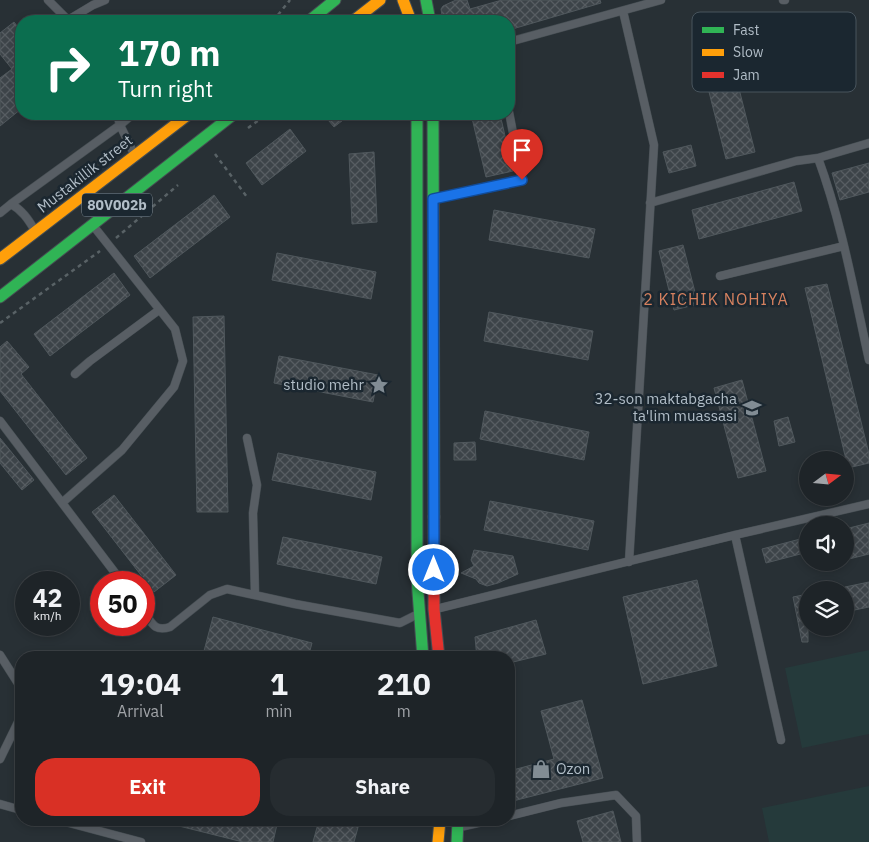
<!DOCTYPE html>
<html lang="en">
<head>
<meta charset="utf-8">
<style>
  body { margin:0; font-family:"IBM Plex Sans",sans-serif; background:#262c30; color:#f1f3f6; height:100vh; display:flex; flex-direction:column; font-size:19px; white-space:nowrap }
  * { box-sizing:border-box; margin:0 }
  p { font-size:16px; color:#a1a4a8 }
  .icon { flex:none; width:28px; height:28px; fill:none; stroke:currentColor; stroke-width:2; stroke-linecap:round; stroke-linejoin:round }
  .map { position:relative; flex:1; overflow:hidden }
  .drawer { position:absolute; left:15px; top:651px; width:500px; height:175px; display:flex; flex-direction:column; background:#1e2428; border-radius:20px; box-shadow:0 2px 8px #0003,0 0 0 1px #3c4145 }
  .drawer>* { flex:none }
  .top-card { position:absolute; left:15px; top:15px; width:500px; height:105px; border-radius:20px; box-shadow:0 2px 8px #0003,0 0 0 1px #3c4145; background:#0b6e4f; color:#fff; overflow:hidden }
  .needle { width:32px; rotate:74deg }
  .buttons { position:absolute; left:799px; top:451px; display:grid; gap:10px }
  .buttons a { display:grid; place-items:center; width:55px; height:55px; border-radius:50%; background:#1e2428; box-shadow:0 2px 8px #0003,0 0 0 1px #3c4145; font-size:25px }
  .speed { position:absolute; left:15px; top:571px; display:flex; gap:10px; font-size:25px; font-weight:700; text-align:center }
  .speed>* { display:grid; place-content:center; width:65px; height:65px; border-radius:50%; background:#1e2428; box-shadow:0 2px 8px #0003,0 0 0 1px #3c4145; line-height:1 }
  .speed small { font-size:12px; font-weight:400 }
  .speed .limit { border:8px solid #d22; background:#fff; color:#111 }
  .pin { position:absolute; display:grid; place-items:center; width:42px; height:42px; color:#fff; margin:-51px -21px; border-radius:50% 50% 50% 0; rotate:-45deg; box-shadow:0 0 5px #0007 }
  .pin .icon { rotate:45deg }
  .me { position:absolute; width:55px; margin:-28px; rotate:0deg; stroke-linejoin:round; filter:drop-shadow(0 0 4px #0008) }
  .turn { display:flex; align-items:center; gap:18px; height:105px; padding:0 20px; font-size:22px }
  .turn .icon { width:65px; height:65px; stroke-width:2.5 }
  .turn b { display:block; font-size:35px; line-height:42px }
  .eta { display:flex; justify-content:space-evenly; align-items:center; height:85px; text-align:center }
  .eta b { font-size:30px; font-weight:800; line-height:35px }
  .action { display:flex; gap:10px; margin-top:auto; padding:10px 20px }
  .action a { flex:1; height:58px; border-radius:20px; background:#d93025; color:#fff; font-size:20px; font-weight:800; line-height:58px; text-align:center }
  .action a+a { background:#262c30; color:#f1f3f6 }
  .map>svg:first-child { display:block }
</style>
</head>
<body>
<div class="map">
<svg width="869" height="842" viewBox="0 0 869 842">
  <defs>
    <pattern id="building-cross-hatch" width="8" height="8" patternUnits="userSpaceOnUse" patternTransform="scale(1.25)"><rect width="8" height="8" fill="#3d4449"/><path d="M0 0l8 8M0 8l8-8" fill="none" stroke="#575d62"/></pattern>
  </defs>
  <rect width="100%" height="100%" fill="#283035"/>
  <path fill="#253a3b" d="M869,650V734L802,748L785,668Z
    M869,786V842H769L762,808Z"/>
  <path fill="url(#building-cross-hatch)" stroke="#50585d" d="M456,0H467L470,9L502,0H600L601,3L509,30V21H443L441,9L443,6Z
    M14,22L21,31V109L0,126V78L12,69L0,54V33Z
    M735,73L755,152L726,159L706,80Z
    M323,114H351L334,127Z
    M471,114H500L513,171L486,177Z
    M290,129L306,151L262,185L246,163Z
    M691,145L696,166L669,173L663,152Z
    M374,152L377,222L352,224L349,154Z
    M869,163V192L840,200L832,173Z
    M794,182L802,211L699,239L692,210Z
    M214,195L230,217L150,278L134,256Z
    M494,210L595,229L589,258L489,240Z
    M683,245L698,304L674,310L659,251Z
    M277,253L376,272L371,299L272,280Z
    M114,273L130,295L50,356L34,334Z
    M827,284L869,454V463L848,468L805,288Z
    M489,312L593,331L588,360L484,341Z
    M224,316L228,512H197L193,317Z
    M7,341L29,367L21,374L87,458L66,475L0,391V347Z
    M279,356L378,375L373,402L274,383Z
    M742,380L766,471L738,478L714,388Z
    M485,411L589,432L584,460L480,439Z
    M788,417L795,442L779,446L774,421Z
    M0,438L34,480L22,490L0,463Z
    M475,442L476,460H454V443Z
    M278,453L376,472L371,500L272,480Z
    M114,495L176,575L154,592L92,512Z
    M490,501L594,521L588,550L484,530Z
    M869,523V554L845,560V529Z
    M283,537L382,557L376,584L277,564Z
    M808,537V552L766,563L762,549Z
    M474,550L513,556L518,574L498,583L487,586L479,583L476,579L461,573L474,566L471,560Z
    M697,580L717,666L643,684L623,597Z
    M869,582V607L845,612V587Z
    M808,594V642H802L793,597Z
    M213,617L312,643L308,658H230L204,651Z
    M536,620L546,654L509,663V658H477L475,637Z
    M582,700L603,778L509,802V771L554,759L541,711Z
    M613,811L621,842H583L577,821Z
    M172,820H278L273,842H243L171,824Z
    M319,820H360L354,842H313Z"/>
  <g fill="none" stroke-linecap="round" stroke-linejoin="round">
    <g stroke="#454d52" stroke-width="9">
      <path id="lane" d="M48,0L69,21
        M783,0H785
        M623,11L654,145L629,562
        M68,20L93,5L105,0
        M509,42L661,0
        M133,114L120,125L133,152
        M818,158L869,143
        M435,199L522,180L509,112
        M650,203L796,161L818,158C842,223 854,292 869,360
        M11,204L120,125L117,114
        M0,213L11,204C22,210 28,219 34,229
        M720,276L844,246
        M75,374L90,361L159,310
        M0,421L122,582
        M247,438L257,485L253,513L255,595
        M63,502L122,450L174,387L183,361L175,329L95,228
        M735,535L781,740
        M436,609L735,535L869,504
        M144,612C152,623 154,632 170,627L210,595L227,589L295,604L400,623L418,614
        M0,655L21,688
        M0,759L21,716
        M0,804L21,810
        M509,816L561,803L616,795L636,816L637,842
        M58,820L141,842
        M460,827L491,820"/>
    </g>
    <g stroke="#454d52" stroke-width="13">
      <path id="fast" d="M426,0L430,21
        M309,21L335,0
        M417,114V579L423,658
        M433,114L434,517
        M0,297L234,114
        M457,842L458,820"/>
    </g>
    <g stroke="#454d52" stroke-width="13">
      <path id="slow" d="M403,0L411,21
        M353,21L380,0
        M0,259L189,114
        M438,842L440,820"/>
    </g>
    <g stroke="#454d52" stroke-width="13">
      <path id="jam" d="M434,517V609L439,658"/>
    </g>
    <path stroke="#596266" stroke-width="2.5" stroke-dasharray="4 4" stroke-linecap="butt" d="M273,21L290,0
      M248,128L267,114
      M215,154L247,197
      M116,238L178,185
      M0,323L100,251"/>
    <use href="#lane" stroke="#585e64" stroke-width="8"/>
    <use href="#fast" stroke="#30b455" stroke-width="11"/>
    <use href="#slow" stroke="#ff9f0a" stroke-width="11"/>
    <use href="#jam" stroke="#e5322d" stroke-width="11"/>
  </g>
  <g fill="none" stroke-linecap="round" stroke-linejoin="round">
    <g stroke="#114b97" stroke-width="12">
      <path id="route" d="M434,570L433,199L522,180"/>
    </g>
    <use href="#route" stroke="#1a73e8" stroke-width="9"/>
  </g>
  <defs>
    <g id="sight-bare" transform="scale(1.5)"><path d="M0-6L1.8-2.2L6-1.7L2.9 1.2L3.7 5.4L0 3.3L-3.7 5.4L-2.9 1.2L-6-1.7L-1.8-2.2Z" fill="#818c94" stroke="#1b2730" stroke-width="2.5" paint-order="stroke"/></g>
    <g id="school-bare" transform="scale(1.5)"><path d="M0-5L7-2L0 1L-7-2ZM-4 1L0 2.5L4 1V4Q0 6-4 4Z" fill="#818c94" stroke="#1b2730" stroke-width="2.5" paint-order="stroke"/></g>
    <g id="shop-bare" transform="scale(1.5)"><path d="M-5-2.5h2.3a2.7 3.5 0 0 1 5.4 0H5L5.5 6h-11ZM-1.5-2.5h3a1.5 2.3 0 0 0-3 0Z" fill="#818c94" stroke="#1b2730" stroke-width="2.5" paint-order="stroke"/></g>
  </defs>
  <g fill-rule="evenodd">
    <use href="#sight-bare" x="379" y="385"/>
    <use href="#school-bare" x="752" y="408"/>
    <use href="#shop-bare" x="541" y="769"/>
  </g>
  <g text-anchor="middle" stroke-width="5" stroke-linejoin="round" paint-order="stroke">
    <rect fill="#1b2730" stroke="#84909a" stroke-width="1" x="82" y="193.5" width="70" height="23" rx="4"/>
    <g font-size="14" font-weight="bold" fill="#b1bdc7">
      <text x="117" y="210">80V002b</text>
    </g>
    <g font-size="15" fill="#b1bdc7" stroke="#1b2730">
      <text transform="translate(85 174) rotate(-38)" y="5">Mustakillik street</text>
    </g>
    <g font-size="15" fill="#b1bdc7" stroke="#1b2730" text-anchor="end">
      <text x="364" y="390">studio mehr</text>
      <text x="737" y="404">32-son maktabgacha<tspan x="737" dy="17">ta'lim muassasi</tspan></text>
      <text x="556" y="774" text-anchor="start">Ozon</text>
    </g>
    <g font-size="16" letter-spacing="1" fill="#d5815f" stroke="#1b2730">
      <text x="716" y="305">2 KICHIK NOHIYA</text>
    </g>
  </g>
  <rect x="692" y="12" width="164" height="80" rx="8" fill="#1b2730" stroke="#48545d" stroke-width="1"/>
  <rect x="702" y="27" width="22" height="6" fill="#30b455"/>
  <rect x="702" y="49" width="22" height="7" fill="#ff9f0a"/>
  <rect x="702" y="72" width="22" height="6" fill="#e5322d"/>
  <g font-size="14" fill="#b1bdc7">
    <text x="733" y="35">Fast</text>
    <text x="733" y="57">Slow</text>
    <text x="733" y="80">Jam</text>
  </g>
</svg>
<div class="buttons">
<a><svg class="needle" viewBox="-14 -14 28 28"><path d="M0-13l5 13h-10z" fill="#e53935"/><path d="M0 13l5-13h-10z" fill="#a1a4a8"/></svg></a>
<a><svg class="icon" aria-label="sound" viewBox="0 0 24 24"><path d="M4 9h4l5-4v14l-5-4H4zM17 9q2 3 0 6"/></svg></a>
<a><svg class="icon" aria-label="layers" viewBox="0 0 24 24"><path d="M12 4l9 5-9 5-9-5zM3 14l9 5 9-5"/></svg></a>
</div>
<div class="speed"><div>42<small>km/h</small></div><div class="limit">50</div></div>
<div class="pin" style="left:522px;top:180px;background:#d93025"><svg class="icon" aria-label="arrive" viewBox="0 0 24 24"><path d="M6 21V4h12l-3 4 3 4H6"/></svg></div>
<svg class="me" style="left:434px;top:570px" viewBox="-20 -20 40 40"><circle r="17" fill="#1a73e8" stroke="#fff" stroke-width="3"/><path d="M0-11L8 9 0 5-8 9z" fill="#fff"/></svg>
<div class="top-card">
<div class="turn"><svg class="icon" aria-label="right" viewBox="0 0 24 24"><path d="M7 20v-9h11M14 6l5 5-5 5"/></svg><div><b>170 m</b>Turn right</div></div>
</div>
<section class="drawer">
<div class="eta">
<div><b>19:04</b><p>Arrival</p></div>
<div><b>1</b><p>min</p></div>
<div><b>210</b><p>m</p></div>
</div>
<div class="action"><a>Exit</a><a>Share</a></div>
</section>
</div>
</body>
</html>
